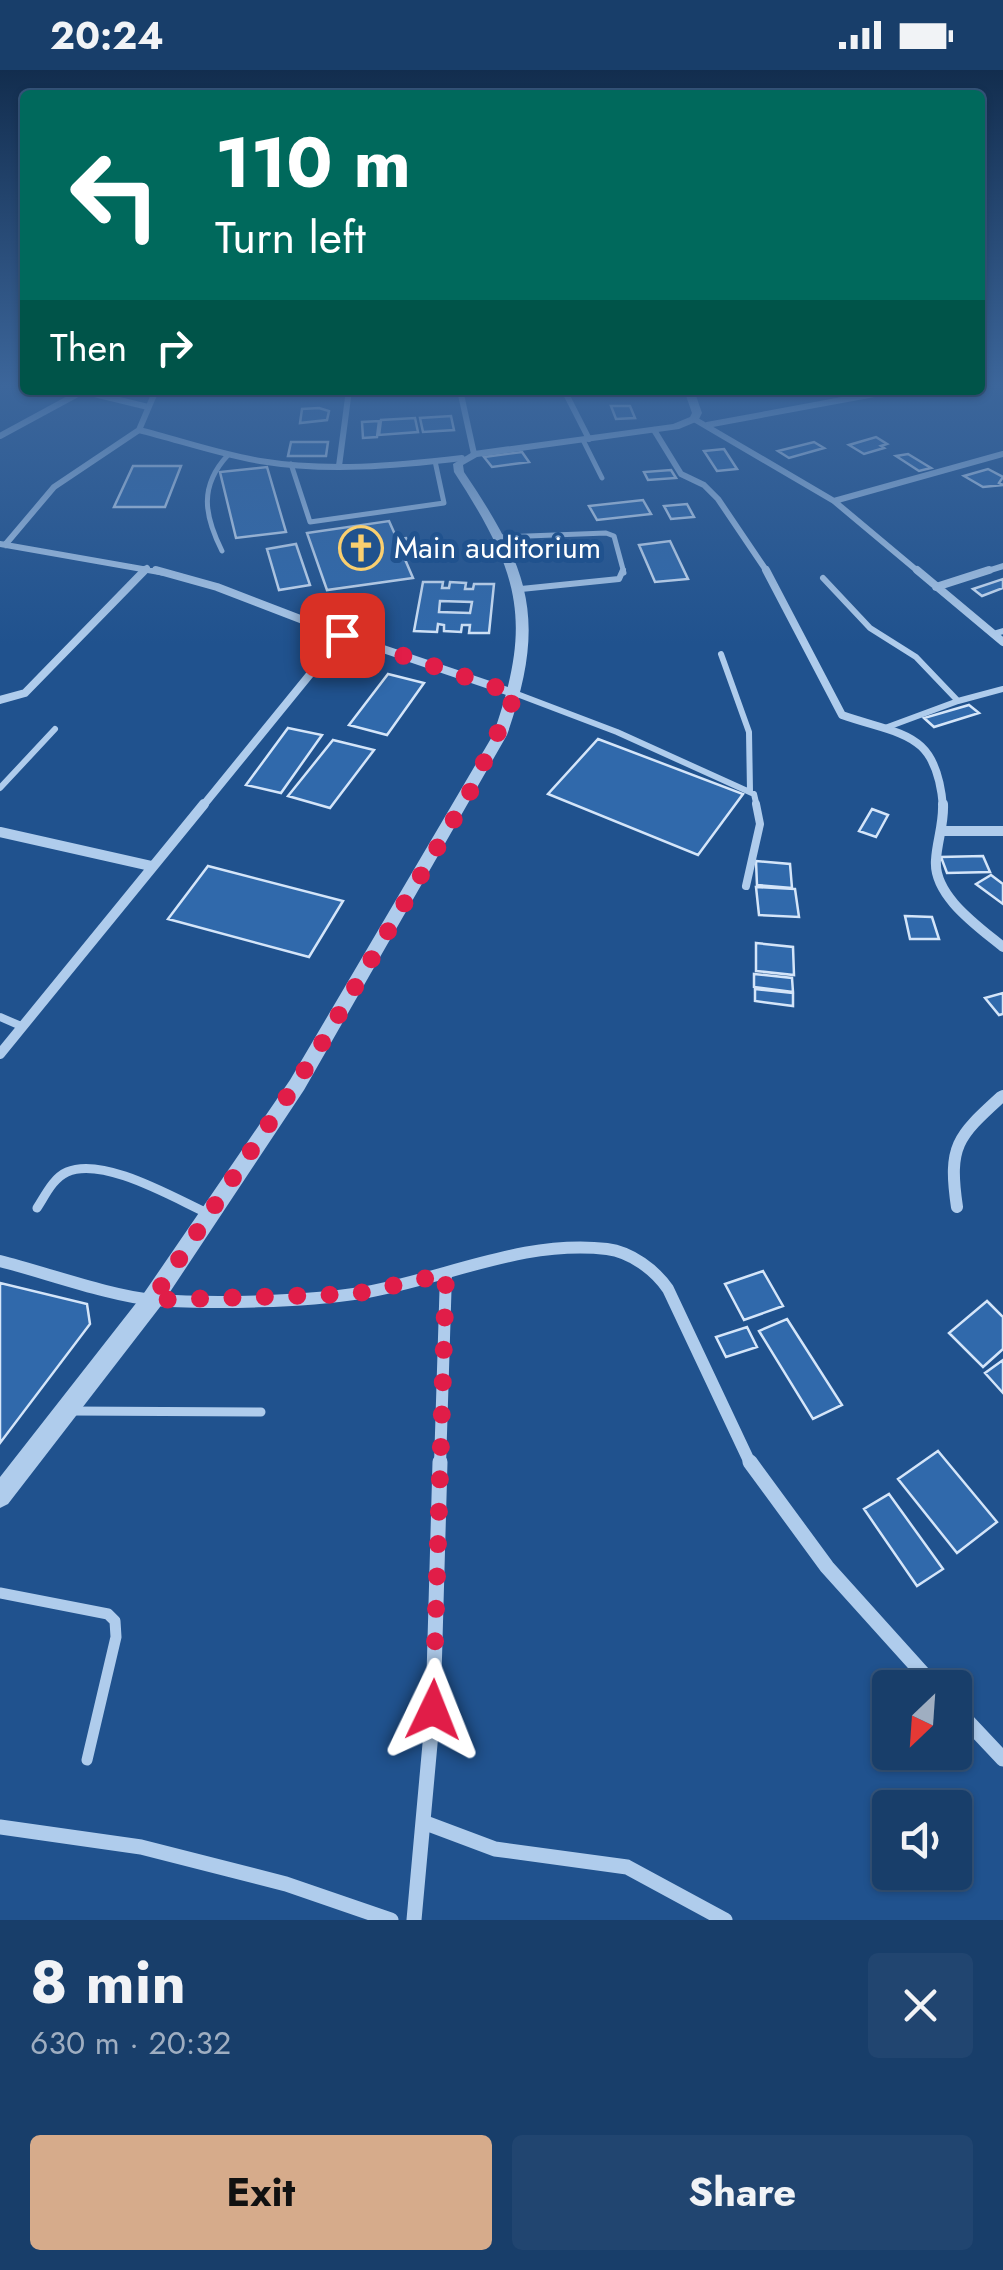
<!DOCTYPE html>
<html lang="en">
<head>
<meta charset="utf-8">
<style>
  body { margin:0; font-family:Jost,sans-serif; background:#214570; color:#f1f3f6; height:100vh; display:flex; flex-direction:column; font-size:38px; white-space:nowrap }
  * { box-sizing:border-box; margin:0 }
  p { font-size:32px; color:#9faec1 }
  .icon { flex:none; width:55px; height:55px; fill:none; stroke:currentColor; stroke-width:2; stroke-linecap:round; stroke-linejoin:round }
  .map { position:relative; height:1850px; overflow:hidden }
  .details { display:flex; flex-direction:column; background:#183e6a; flex:1 }
  .details>* { flex:none }
  .top-card { position:absolute; left:20px; top:20px; width:965px; height:305px; border-radius:10px; box-shadow:0 2px 8px #0004,0 0 0 2px #36577e; background:#00695c; color:#fff; overflow:hidden }
  .needle { width:65px; rotate:205deg }
  .fabs { position:absolute; left:872px; top:1600px; display:grid; gap:20px }
  .fabs a { display:grid; place-items:center; width:100px; height:100px; border-radius:10px; background:#183e6a; box-shadow:0 2px 8px #0004,0 0 0 2px #36577e; font-size:50px }
  .pin { position:absolute; display:grid; place-items:center; width:85px; height:85px; color:#fff; margin:-42px; border-radius:20px; box-shadow:0 5px 15px #0006 }
  .me { position:absolute; width:110px; margin:-55px; rotate:2deg; stroke-linejoin:round; filter:drop-shadow(0 0 8px #0008) }
  .turn { display:flex; align-items:center; gap:35px; height:210px; padding:0 30px; font-size:45px }
  .turn .icon { width:130px; height:130px; stroke-width:2.5 }
  .turn b { display:block; font-size:70px; line-height:85px }
  .then { display:flex; align-items:center; height:95px; padding:0 30px; background:#0003; gap:20px; font-size:38px }
  .round { display:grid; place-items:center; flex:none; width:105px; height:105px; border-radius:10px; background:#214570 }
  .summary { display:flex; align-items:center; justify-content:space-between; height:170px; padding:0 30px }
  h1 { font-size:60px; font-weight:700; line-height:75px }
  .action { display:flex; gap:20px; margin-top:auto; padding:20px 30px }
  .action a { flex:1; height:115px; border-radius:10px; background:#d6ab8b; color:#111; font-size:40px; font-weight:700; line-height:115px; text-align:center }
  .action a+a { background:#214570; color:#f1f3f6 }
  .status { display:flex; justify-content:space-between; align-items:center; height:70px; padding:0 50px; background:#183e6a; direction:ltr }
  .status svg { height:28px; fill:currentColor }
  .map>svg:first-child { display:block }
</style>
</head>
<body>
<div class="status"><b>20:24</b><svg viewBox="0 0 49 12"><path d="M0 12V9h3v3zM5 12V6h3v6zM10 12V3h3v9zM15 12V0h3v12zM26 1h20v11H26zM47 4h2v5h-2z"/></svg></div>
<div class="map">
<svg width="1003" height="1850" viewBox="0 0 1003 1850">
  <rect width="100%" height="100%" fill="#20528e"/>
  <path fill="#3069ab" stroke="#d4e5f9" stroke-width="2.5" fill-rule="evenodd" d="M611,336H630L635,348L616,349Z
    M319,338L329,341L327,350L300,353L302,339Z
    M451,346L454,360L423,362L420,348Z
    M415,348L418,362L379,365L381,350Z
    M379,351L377,367L363,368L362,352Z
    M876,367L887,374L881,376L884,378L864,384L849,375Z
    M291,372H328L326,386H288Z
    M814,372L824,378L789,388L778,381Z
    M724,379L737,399L717,401L704,381Z
    M522,382L529,392L492,397L484,387Z
    M908,384L931,398L919,401L896,386Z
    M133,396H181L165,437H114Z
    M267,397L286,462L236,468L220,402Z
    M988,399L1003,407L999,413L1003,415L983,417L964,406Z
    M671,400L676,408L648,410L644,402Z
    M643,430L651,444L597,450L589,436Z
    M687,434L694,447L671,449L664,436Z
    M389,451L397,469L406,468L414,486L404,487L413,508L327,520L307,463Z
    M670,471L688,509L655,512L639,475Z
    M296,474L310,515L279,520L267,479Z
    M1003,509V518L982,526L973,519Z
    M423,512H443L442,518H449L450,512L466,513L465,519H473L474,514H494L489,563H469L470,555H462L461,562L444,561V555L438,554L437,562L414,561ZM440,531L472,532L470,543L439,542Z
    M388,604L424,613L387,665L349,655Z
    M969,635L979,643L934,657L924,648Z
    M288,658L322,665L281,723L246,715Z
    M598,669L743,724L698,785L548,724Z
    M333,670L374,680L330,738L288,726Z
    M872,739L888,745L876,767L859,761Z
    M983,786L990,802L947,803L941,787Z
    M756,791L790,794L792,818L757,815Z
    M208,796L343,831L309,887L168,849Z
    M991,805L1003,814V834L976,814Z
    M756,817L795,819L799,847L759,845Z
    M905,846L932,847L939,869H910Z
    M756,873L793,877L794,905L756,901Z
    M754,904L792,908L793,922L754,917Z
    M755,919L793,923V936L755,931Z
    M1003,923V944L999,945L985,928Z
    M763,1201L783,1236L744,1250L725,1214Z
    M0,1213L87,1234L90,1254L0,1373Z
    M987,1231L1003,1247V1279L983,1297L949,1263Z
    M787,1249L842,1335L813,1349L759,1261Z
    M747,1257L757,1277L726,1287L716,1267Z
    M1003,1290V1323L985,1303Z
    M938,1381L997,1452L957,1483L898,1409Z
    M889,1424L943,1499L917,1516L864,1439Z"/>
  <g fill="none" stroke-linecap="round" stroke-linejoin="round">
    <path stroke="#afccec" stroke-width="5" d="M583,370L602,408
      M291,394L310,452L444,433L435,391
      M501,467L606,463L614,466L624,503
      M222,481C204,445 199,416 228,385"/>
    <path stroke="#afccec" stroke-width="6" d="M823,508L870,558L916,587L958,631L885,658
      M521,519L619,509L623,500
      M993,564L1003,561
      M721,584L749,662L750,721
      M517,624L617,662L754,724L757,737
      M958,631L1003,619
      M0,718L55,659"/>
    <path stroke="#afccec" stroke-width="8" d="M746,816L760,754L756,734
      M0,947L21,956"/>
    <path stroke="#afccec" stroke-width="9" d="M37,1138C45,1126 53,1108 67,1102C103,1086 174,1128 207,1143
      M71,1341L261,1342"/>
    <path stroke="#afccec" stroke-width="11" d="M0,1523L108,1544L115,1551L116,1567L87,1690"/>
    <path stroke="#afccec" stroke-width="6" d="M78,320L148,337
      M460,320L474,384
      M564,320L589,369
      M694,349L834,431L920,503
      M707,355L896,320
      M139,360C179,370 219,384 260,391C327,402 395,396 462,388
      M654,360L681,404L704,415L718,429L768,503
      M0,366L83,321
      M339,396L349,320
      M834,431L1003,384
      M0,474L165,503
      M5,475L54,417L139,360L156,320
      M142,503L147,498
      M981,503L1003,496"/>
    <path stroke="#afccec" stroke-width="8" d="M156,500L217,517L342,565L516,624
      M766,500L842,645C902,666 937,660 943,737
      M917,500L1003,572
      M936,517L989,500
      M0,630L25,623L145,500
      M202,737L342,565"/>
    <path stroke="#afccec" stroke-width="10" d="M943,734C944,754 937,771 936,790C933,826 979,857 1003,877
      M942,761H1003
      M0,762L151,796
      M0,984L204,734
      M998,1029L1003,1025"/>
    <path stroke="#afccec" stroke-width="12" d="M957,1137C948,1076 957,1067 1001,1027
      M0,1191C44,1202 113,1227 155,1230C215,1234 302,1232 361,1223C442,1210 522,1169 607,1179C631,1182 655,1200 668,1219L751,1395
      M440,1395L446,1204"/>
    <path stroke="#afccec" stroke-width="15" d="M750,1392L827,1497L936,1618
      M955,1638L1003,1689
      M423,1752L495,1779L627,1797L725,1850
      M0,1757L141,1777L286,1814L391,1850
      M414,1850L433,1641L440,1392"/>
    <path fill="#afccec" fill-rule="evenodd" d="M684,320H694L702,343L698,351L679,359L477,387L463,395L464,402C531,501 547,550 507,665L304,1020L160,1237L8,1434L0,1438V1407L144,1223L290,1010L493,665C534,550 519,502 454,402L453,394L474,381L673,354L690,347L692,343Z"/>
  </g>
  <linearGradient id="sky" x2="0" y2="1"><stop stop-color="#122d4e"/><stop offset="0.55" stop-color="#3c669b"/><stop offset="1" stop-color="#3c669b" stop-opacity="0"/></linearGradient>
  <rect width="1003" height="574" fill="url(#sky)"/>
  <g fill="none" stroke-linecap="round" stroke-linejoin="round">
    <path stroke="#e11d48" stroke-width="18" stroke-dasharray="0 32.4" d="M342,565L516,624L470,722L318,980L152,1230L355,1224L446,1204L433,1640"/>
  </g>
  <defs>
    <g id="church-ring" transform="scale(2.25)"><circle r="9.5" fill="#20528e" stroke="#facf6f" stroke-width="1.5"/><path d="M-1.2-6h2.4v3.5h3.3v2.4h-3.3V6h-2.4V-.1h-3.3v-2.4h3.3Z" fill="#facf6f"/></g>
  </defs>
  <g fill-rule="evenodd">
    <use href="#church-ring" x="361" y="478"/>
  </g>
  <g text-anchor="middle" stroke-width="10" stroke-linejoin="round" paint-order="stroke">
    <g font-size="30" fill="#fff" stroke="#20528e" text-anchor="start">
      <text x="394" y="488">Main auditorium</text>
    </g>
  </g>
</svg>
<div class="fabs">
<a><svg class="needle" viewBox="-14 -14 28 28"><path d="M0-13l5 13h-10z" fill="#e53935"/><path d="M0 13l5-13h-10z" fill="#9faec1"/></svg></a>
<a><svg class="icon" aria-label="sound" viewBox="0 0 24 24"><path d="M4 9h4l5-4v14l-5-4H4zM17 9q2 3 0 6"/></svg></a>
</div>
<div class="pin" style="left:342px;top:565px;background:#d93025"><svg class="icon" aria-label="arrive" viewBox="0 0 24 24"><path d="M6 21V4h12l-3 4 3 4H6"/></svg></div>
<svg class="me" style="left:433px;top:1640px" viewBox="-20 -20 40 40"><path d="M0-17L14 15 0 8-14 15z" fill="#e11d48" stroke="#fff" stroke-width="4"/></svg>
<div class="top-card">
<div class="turn"><svg class="icon" aria-label="left" viewBox="0 0 24 24"><path d="M17 20v-9H6M10 6l-5 5 5 5"/></svg><div><b>110 m</b>Turn left</div></div>
<div class="then">Then<svg class="icon" aria-label="right" viewBox="0 0 24 24"><path d="M7 20v-9h11M14 6l5 5-5 5"/></svg></div>
</div>
</div>
<section class="details">
<div class="summary"><div><h1>8 min</h1><p>630 m · 20:32</p></div><a class="round"><svg class="icon" aria-label="close" viewBox="0 0 24 24"><path d="M6 6l12 12M18 6L6 18"/></svg></a></div>
<div class="action"><a>Exit</a><a>Share</a></div>
</section>
</body>
</html>
